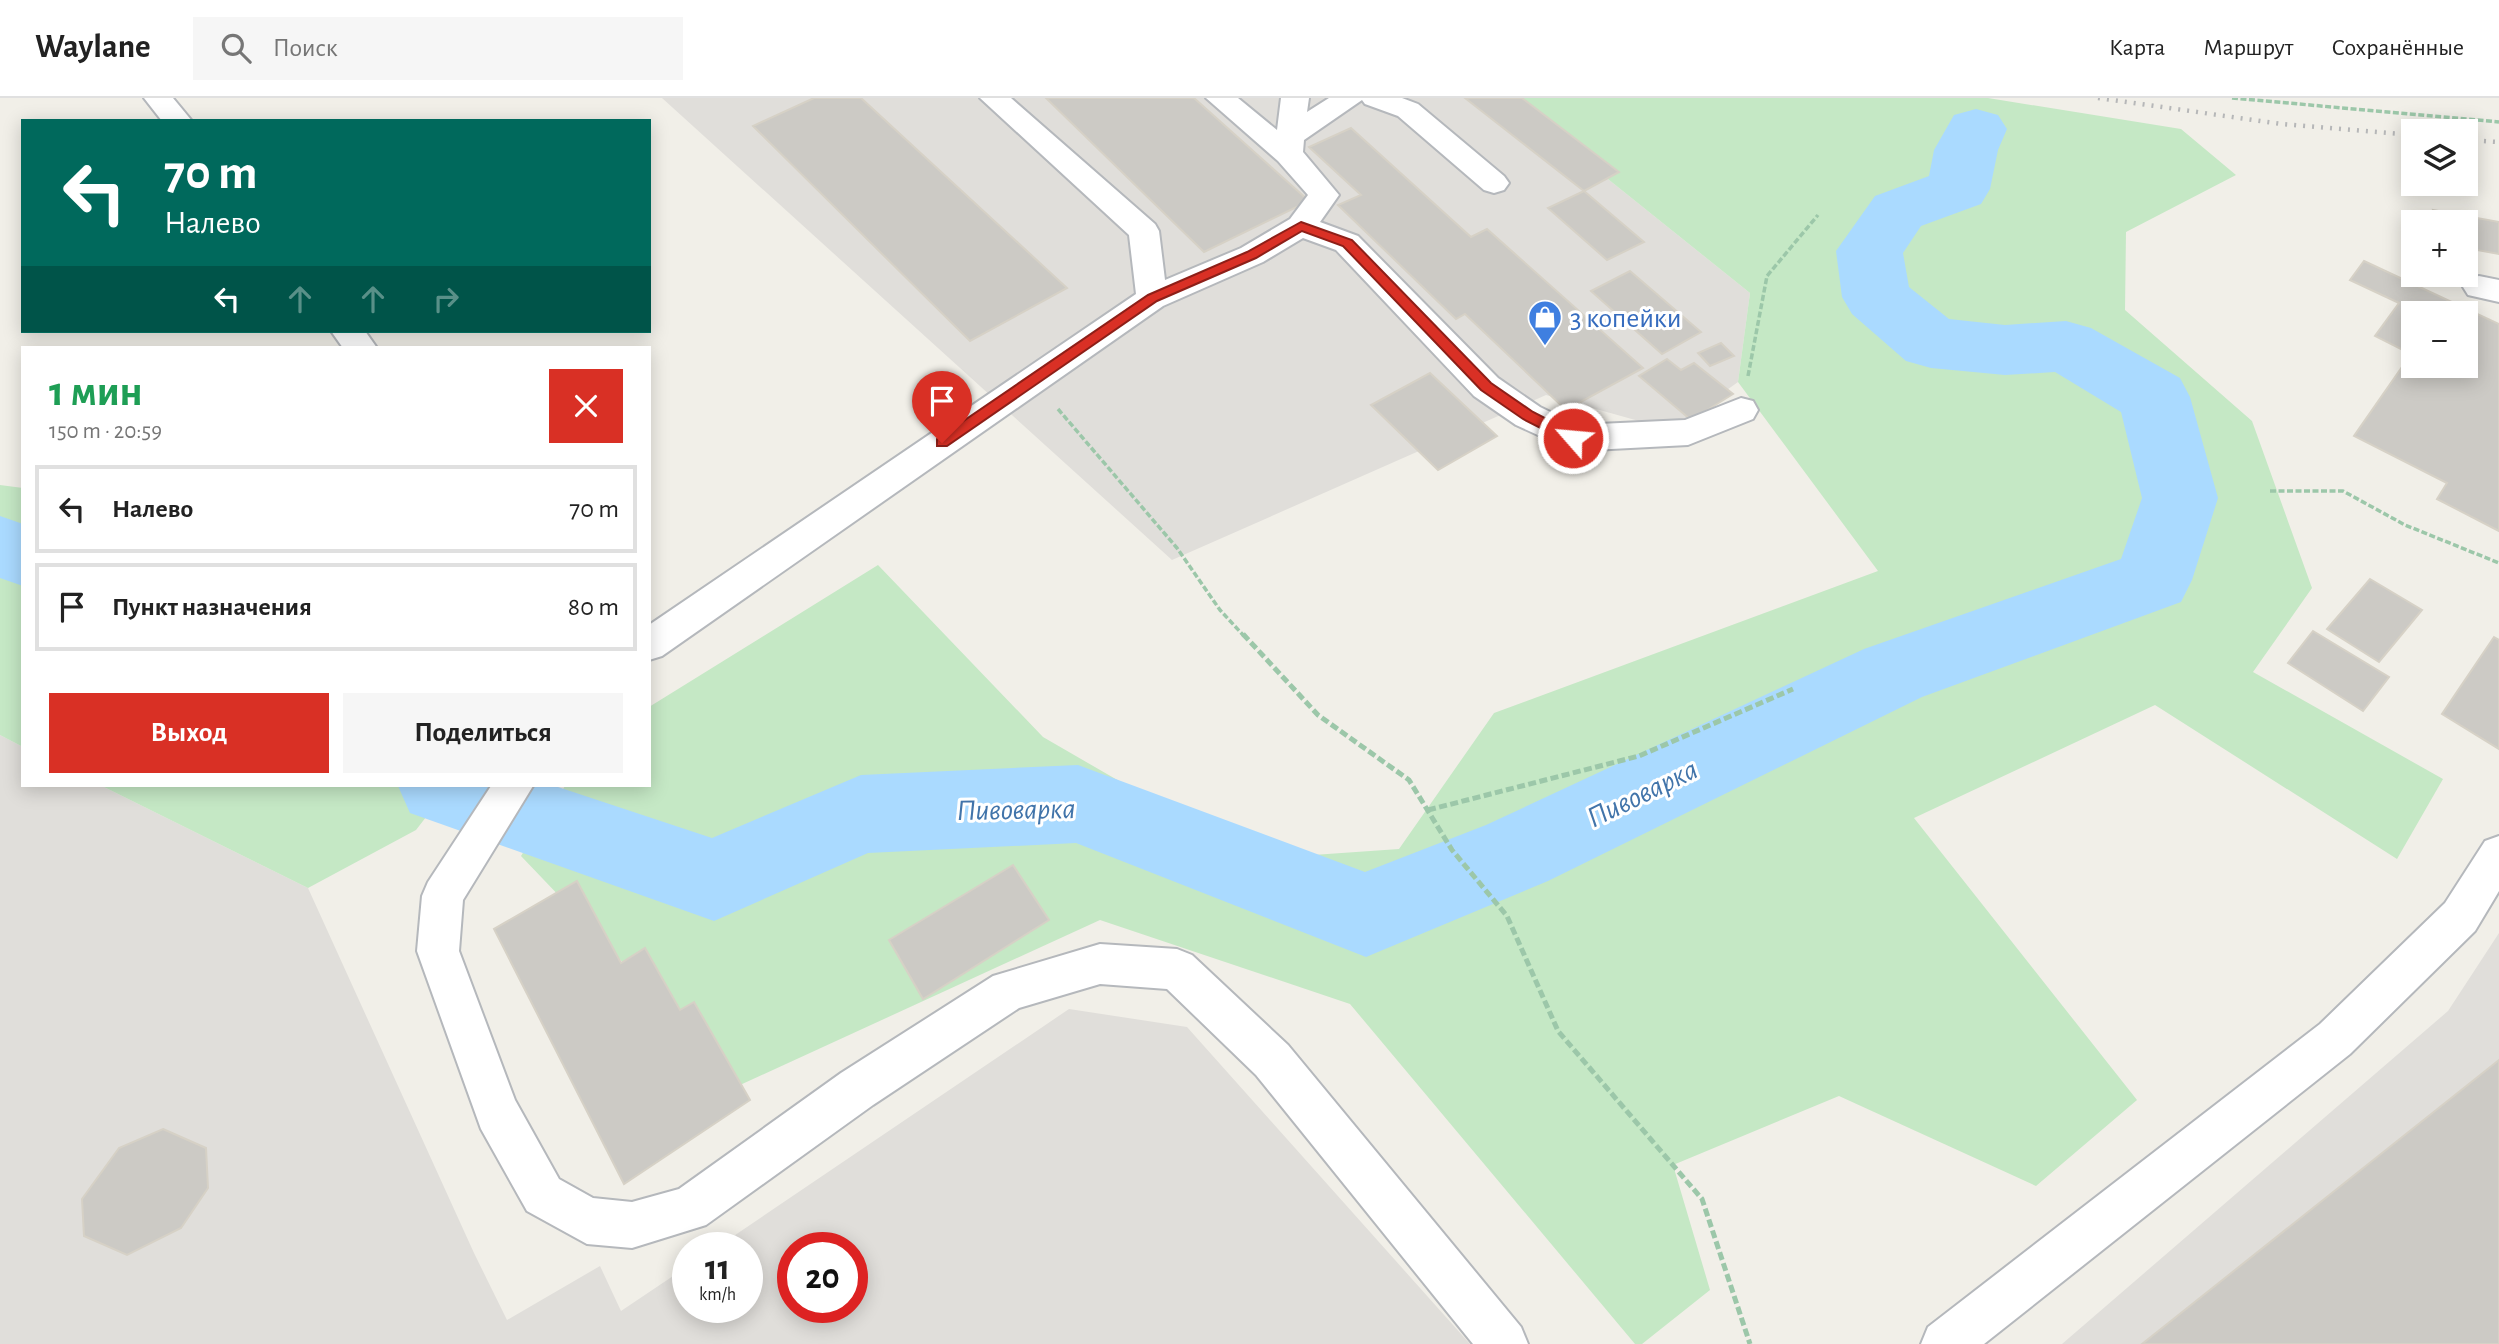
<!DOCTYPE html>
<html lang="ru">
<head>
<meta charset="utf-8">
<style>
  body { margin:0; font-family:"Alegreya Sans",sans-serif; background:#f6f6f6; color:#222; height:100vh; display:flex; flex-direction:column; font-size:26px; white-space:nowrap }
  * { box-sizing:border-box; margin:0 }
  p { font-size:23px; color:#767676 }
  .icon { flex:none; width:38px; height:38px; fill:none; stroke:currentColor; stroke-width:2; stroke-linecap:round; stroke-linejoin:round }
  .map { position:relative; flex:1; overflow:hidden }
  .sheet { position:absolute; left:21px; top:248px; width:630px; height:441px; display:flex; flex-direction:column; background:#fff; border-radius:0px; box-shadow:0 4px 18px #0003 }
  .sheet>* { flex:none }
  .top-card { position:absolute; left:21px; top:21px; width:630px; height:214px; border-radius:0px; box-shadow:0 4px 18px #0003; background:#00695c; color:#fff; overflow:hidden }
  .controls { position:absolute; left:2401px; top:21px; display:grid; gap:14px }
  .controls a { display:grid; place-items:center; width:77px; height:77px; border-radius:0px; background:#fff; box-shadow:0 4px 18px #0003; font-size:35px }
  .speed { position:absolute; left:672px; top:1134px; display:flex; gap:14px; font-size:35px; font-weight:700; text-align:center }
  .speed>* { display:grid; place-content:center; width:91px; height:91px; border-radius:50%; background:#fff; box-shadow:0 4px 18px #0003; line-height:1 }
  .speed small { font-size:18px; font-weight:400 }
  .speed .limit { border:10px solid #d22; background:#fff; color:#111 }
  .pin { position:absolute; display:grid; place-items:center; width:60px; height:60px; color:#fff; margin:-72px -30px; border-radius:50% 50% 50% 0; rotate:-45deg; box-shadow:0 0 7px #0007 }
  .pin .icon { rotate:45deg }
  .me { position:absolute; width:77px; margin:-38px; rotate:297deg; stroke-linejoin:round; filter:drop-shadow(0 0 5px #0008) }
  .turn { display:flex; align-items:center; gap:24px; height:147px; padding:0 28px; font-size:32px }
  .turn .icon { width:91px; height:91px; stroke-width:2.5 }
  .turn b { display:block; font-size:49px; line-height:60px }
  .lanes { display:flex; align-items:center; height:66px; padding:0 28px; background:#0003; justify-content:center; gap:35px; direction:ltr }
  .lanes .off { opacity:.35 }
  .round { display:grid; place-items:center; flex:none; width:74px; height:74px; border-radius:0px; background:#f6f6f6 }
  .overview { display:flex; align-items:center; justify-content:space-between; height:119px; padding:0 28px }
  h1 { font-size:42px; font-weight:600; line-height:52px; color:#1e9e55 }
  .button { display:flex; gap:14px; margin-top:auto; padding:14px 28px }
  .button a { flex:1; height:80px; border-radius:0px; background:#d93025; color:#fff; font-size:28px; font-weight:600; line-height:80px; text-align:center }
  .button a+a { background:#f6f6f6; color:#222 }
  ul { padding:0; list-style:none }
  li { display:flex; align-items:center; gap:21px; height:88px; margin:0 14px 10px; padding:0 14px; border:4px solid #e0e0e0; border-radius:0px }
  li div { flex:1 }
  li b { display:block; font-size:26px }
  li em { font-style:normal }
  header { display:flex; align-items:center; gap:42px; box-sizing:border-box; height:98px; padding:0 35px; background:#fff; border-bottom:2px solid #e0e0e0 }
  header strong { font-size:33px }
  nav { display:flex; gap:38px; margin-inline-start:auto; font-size:24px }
  .search { width:490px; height:63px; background:#f6f6f6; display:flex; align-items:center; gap:18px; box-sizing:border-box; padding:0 24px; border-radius:0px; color:#767676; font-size:26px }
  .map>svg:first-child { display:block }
</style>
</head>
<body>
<header>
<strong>Waylane</strong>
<div class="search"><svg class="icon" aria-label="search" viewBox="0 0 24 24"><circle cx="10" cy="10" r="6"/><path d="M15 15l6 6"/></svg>Поиск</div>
<nav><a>Карта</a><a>Маршрут</a><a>Сохранённые</a></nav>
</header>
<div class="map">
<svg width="2499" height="1246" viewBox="0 0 2499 1246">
  <rect width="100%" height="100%" fill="#f1efe8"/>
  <path fill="#e0deda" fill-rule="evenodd" d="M662,0H1507L1750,195L1738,284L1671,332L1546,297L1172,462Z
    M0,637L23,649V688H102L308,790L474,1155L507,1222L600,1168L621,1213L688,1168V1209H747V1150H716L1069,911L1187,929L1470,1246H0ZM793,1150H852V1209H793Z
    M2499,835V1246H2062L2448,913Z"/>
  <path fill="#c5e8c5" d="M1507,0H1988L2181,31L2236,77L2126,134L2125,212L2252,323L2312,490L2253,574L2443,681L2397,761L2155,607L1914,720L2137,1002L2036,1088L1839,998L1673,1067L1710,1192L1642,1246H1635L1350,906L1100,822L740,987L521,758L565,688H649V609L878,467L1043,639L1254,761L1399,751L1494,615L1878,473L1738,284L1750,195Z
    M0,387L23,390V649L0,637Z
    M102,688H450L416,732L308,790Z"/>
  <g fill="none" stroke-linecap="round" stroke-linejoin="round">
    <path fill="#aadaff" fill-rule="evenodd" d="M1976,11L1998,17L2007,31L1998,52L1990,91L1981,106L1921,128L1903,155L1909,189L1949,221L2005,227L2066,223L2091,230L2180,280L2190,299L2218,400L2192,482L2181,504L1922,599L1548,783L1366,859L1076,745L868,755L714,823L410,715L398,688H555L712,740L861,677L1078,667L1365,774L1486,727L1864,551L2121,461L2142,400L2121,314L2055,274L2005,277L1931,270L1906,263L1852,216L1842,199L1836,153L1875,98L1929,78L1934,52L1954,17Z
      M0,418L23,426V488L0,480Z"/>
  </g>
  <path fill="#cccac5" stroke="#d6d1c6" stroke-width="2" fill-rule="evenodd" d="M814,0H861L1067,190L970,243L753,28Z
    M1046,0H1194L1309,103L1204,154Z
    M1465,0H1522L1619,74L1584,93Z
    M1351,30L1471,139L1487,131L1643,270L1566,312L1465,216L1456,221L1338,107L1361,97L1309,49Z
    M1584,93L1644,144L1607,162L1548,110Z
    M2433,112L2499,124V156L2466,150V124H2435Z
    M2364,163L2499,226V433L2437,401L2447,385L2354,338L2411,256L2375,238L2399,205L2350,182ZM2413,215H2466V268H2413Z
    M1630,173L1701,234L1662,256L1591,193Z
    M1721,245L1734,258L1710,268L1698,255Z
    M1667,261L1681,272L1694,265L1733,296L1691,322L1639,278Z
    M1430,275L1497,338L1438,372L1371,307Z
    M2370,481L2422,512L2379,564L2327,531Z
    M2313,533L2389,579L2363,613L2288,565Z
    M2494,539L2499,542V651L2442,616Z
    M1013,767L1049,822L923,901L889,842Z
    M577,783L621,865L645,850L680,912L694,904L750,1002L624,1086L494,831Z
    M2499,962V1246H2142Z
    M163,1031L206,1050L208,1090L181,1130L127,1157L84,1138L82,1101L119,1050Z"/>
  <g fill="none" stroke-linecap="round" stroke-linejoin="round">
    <g stroke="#b5b8bc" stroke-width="4">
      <path id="minor" d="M144,0H173L192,23H162Z
        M980,0H1011L1155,126L1159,133L1165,182L1241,150L1290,121L1308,97L1278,63L1206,0H1238L1277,32L1281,0H1309L1307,14L1329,0H1402L1418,6L1504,78L1509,85L1504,92L1494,95L1484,92L1398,18L1365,6L1362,2L1304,42L1303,54L1339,97L1320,124L1358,138L1498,280L1540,309L1577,327L1685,322L1741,300L1753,303L1758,312L1753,321L1688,347L1573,353L1516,327L1474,298L1336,152L1303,140L1263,164L1163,208L662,558L649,562V527L1136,196L1129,137Z
        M2479,178L2499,182V204L2468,197L2463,189L2468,181Z
        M331,233H365L377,250H343Z
        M491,688H533L463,802L459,853L515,1002L559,1081L593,1100L632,1104L679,1091L841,975L993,878L1100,846L1177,851L1192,857L1288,947L1521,1229L1528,1246H1473L1256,977L1167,891L1100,886L1019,910L873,1007L706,1127L632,1150L587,1146L527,1113L481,1031L417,853L422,798L428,784Z
        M2499,738V793L2475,833L2350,956L1984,1246H1921L1928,1229L2320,926L2445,805L2485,743Z"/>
    </g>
    <path stroke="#9cc7a9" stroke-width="3.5" stroke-dasharray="6 2.5" stroke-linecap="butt" d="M2232,0L2499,24
      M1748,278L1767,178L1818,117
      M1058,311L1177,450L1220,512L1244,538
      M2270,393H2343L2405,427L2499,465"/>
    <path stroke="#9cc7a9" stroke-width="5" stroke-dasharray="8 3.5" stroke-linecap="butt" d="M1243,536L1318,617L1409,682L1452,752L1507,818L1558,933L1702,1101L1750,1246
      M1428,712L1639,658L1793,591"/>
    <use href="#minor" fill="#fff" fill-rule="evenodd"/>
    <path stroke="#b6b7b8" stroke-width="4.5" stroke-dasharray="2 7" stroke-linecap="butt" d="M2098,0L2282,26L2413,37
      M2466,42L2499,44"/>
  </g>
  <path fill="#d93025" stroke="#8d1f18" stroke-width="2" d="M1301,124L1352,142L1491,285L1533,314L1578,337V344H1568L1523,321L1481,292L1343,148L1302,133L1256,160L1157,203L947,348H937V341L1148,197L1247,154Z"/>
  <defs>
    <g id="shop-pin" transform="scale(1.75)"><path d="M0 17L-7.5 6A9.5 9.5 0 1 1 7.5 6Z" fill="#3f7fe0" stroke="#fff"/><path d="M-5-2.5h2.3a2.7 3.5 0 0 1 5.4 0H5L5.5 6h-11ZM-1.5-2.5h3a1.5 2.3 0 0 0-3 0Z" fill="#fff"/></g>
  </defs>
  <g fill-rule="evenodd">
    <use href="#shop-pin" x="1545" y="219"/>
  </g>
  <g text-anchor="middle" stroke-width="6" stroke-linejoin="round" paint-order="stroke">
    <g font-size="28" fill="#366cbe" stroke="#fff" text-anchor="start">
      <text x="1570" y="229">3 копейки</text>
    </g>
    <g font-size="30" font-style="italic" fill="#4174aa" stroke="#fff">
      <text transform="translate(1642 695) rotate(-26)" y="10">Пивоварка</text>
      <text transform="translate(1016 711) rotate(-1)" y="10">Пивоварка</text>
    </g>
  </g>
</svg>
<div class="controls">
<a><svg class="icon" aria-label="layers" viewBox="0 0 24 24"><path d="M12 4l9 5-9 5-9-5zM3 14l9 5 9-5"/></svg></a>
<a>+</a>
<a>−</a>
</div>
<div class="speed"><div>11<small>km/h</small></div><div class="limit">20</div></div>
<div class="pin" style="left:942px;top:345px;background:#d93025"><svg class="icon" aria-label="arrive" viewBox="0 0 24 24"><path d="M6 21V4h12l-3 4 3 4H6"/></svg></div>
<svg class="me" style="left:1573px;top:340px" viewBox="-20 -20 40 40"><circle r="17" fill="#d93025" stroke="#fff" stroke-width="3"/><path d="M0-11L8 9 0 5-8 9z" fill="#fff"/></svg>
<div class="top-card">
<div class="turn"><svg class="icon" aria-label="left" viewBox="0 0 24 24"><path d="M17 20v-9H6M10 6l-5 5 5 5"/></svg><div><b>70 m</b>Налево</div></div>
<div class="lanes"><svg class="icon" aria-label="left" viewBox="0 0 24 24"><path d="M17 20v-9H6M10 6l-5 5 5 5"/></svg><svg class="icon off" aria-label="ahead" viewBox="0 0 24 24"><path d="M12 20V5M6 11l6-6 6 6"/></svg><svg class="icon off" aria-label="ahead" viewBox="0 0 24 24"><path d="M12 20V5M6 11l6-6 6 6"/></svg><svg class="icon off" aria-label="right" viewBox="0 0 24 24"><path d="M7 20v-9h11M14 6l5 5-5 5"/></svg></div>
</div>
<section class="sheet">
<div class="overview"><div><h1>1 мин</h1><p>150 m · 20:59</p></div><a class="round" style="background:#d93025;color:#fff"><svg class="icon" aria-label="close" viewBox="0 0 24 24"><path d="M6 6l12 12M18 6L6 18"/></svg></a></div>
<ul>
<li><svg class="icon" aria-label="left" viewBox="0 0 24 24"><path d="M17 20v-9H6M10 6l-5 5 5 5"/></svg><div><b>Налево</b></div><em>70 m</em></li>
<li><svg class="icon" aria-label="arrive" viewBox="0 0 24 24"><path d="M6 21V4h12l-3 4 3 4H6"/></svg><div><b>Пункт назначения</b></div><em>80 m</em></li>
</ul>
<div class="button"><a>Выход</a><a>Поделиться</a></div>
</section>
</div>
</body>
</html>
